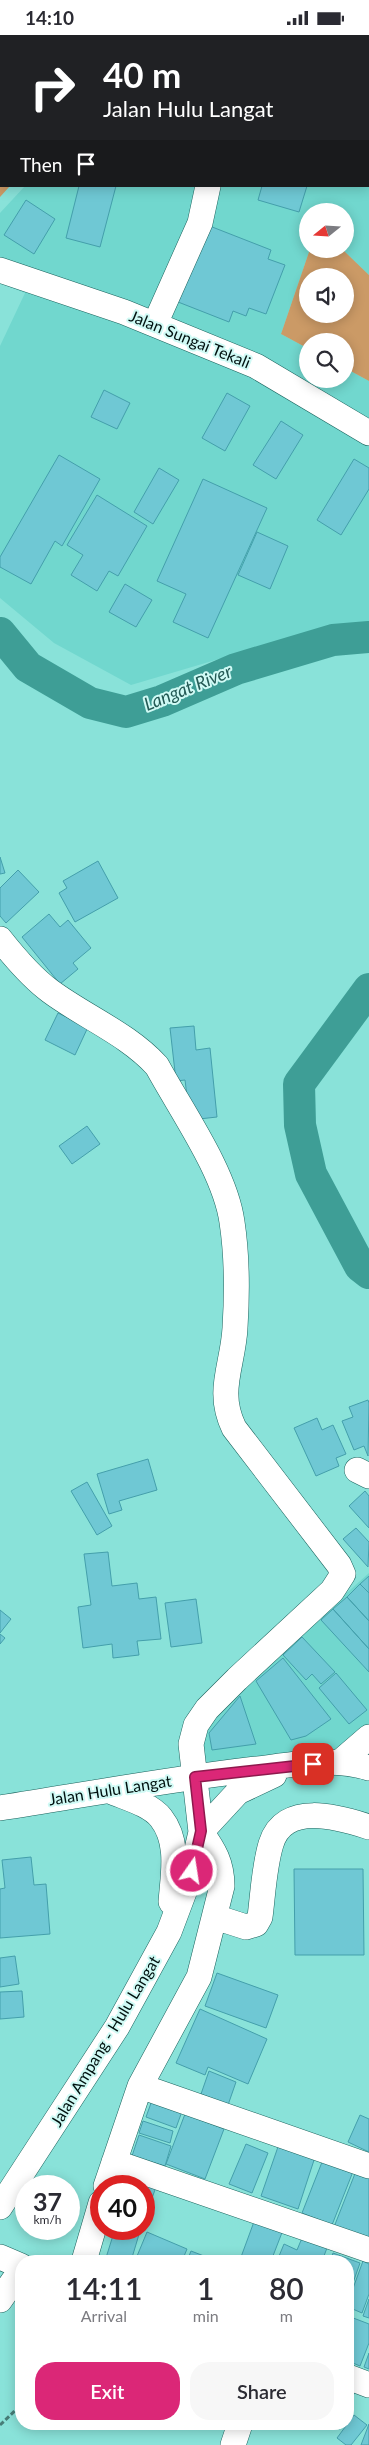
<!DOCTYPE html>
<html lang="en">
<head>
<meta charset="utf-8">
<style>
  body { margin:0; font-family:Lato,sans-serif; background:#f7f7f7; color:#2b2b33; height:100vh; display:flex; flex-direction:column; font-size:19px; white-space:nowrap }
  * { box-sizing:border-box; margin:0 }
  p { font-size:16px; color:#7c7c81 }
  .icon { flex:none; width:28px; height:28px; fill:none; stroke:currentColor; stroke-width:2; stroke-linecap:round; stroke-linejoin:round }
  .map { position:relative; flex:1; overflow:hidden }
  .sheet { position:absolute; left:15px; top:2220px; width:339px; height:175px; display:flex; flex-direction:column; background:#fff; border-radius:20px; box-shadow:0 2px 12px #0003 }
  .sheet>* { flex:none }
  .top-card { position:absolute; left:0px; top:0px; width:370px; height:152px; box-shadow:0 2px 12px #0003; background:#202124; color:#fff; overflow:hidden }
  .needle { width:32px; rotate:252deg }
  .controls { position:absolute; left:299px; top:168px; display:grid; gap:10px }
  .controls a { display:grid; place-items:center; width:55px; height:55px; border-radius:50%; background:#fff; box-shadow:0 2px 12px #0003; font-size:25px }
  .speed { position:absolute; left:15px; top:2140px; display:flex; gap:10px; font-size:25px; font-weight:700; text-align:center }
  .speed>* { display:grid; place-content:center; width:65px; height:65px; border-radius:50%; background:#fff; box-shadow:0 2px 12px #0003; line-height:1 }
  .speed small { font-size:12px; font-weight:400 }
  .speed .limit { border:8px solid #d22; background:#fff; color:#111 }
  .pin { position:absolute; display:grid; place-items:center; width:42px; height:42px; color:#fff; margin:-21px; border-radius:10px; box-shadow:0 2px 8px #0006 }
  .me { position:absolute; width:55px; margin:-28px; rotate:13deg; stroke-linejoin:round; filter:drop-shadow(0 0 4px #0008) }
  .turn { display:flex; align-items:center; gap:18px; height:105px; padding:0 20px; font-size:22px }
  .turn .icon { width:65px; height:65px; stroke-width:2.5 }
  .turn b { display:block; font-size:35px; line-height:42px }
  .then { display:flex; align-items:center; height:48px; padding:0 20px; background:#0003; gap:10px; font-size:19px }
  .eta { display:flex; justify-content:space-evenly; align-items:center; height:85px; text-align:center }
  .eta b { font-size:30px; font-weight:600; line-height:35px }
  .button { display:flex; gap:10px; margin-top:auto; padding:10px 20px }
  .button a { flex:1; height:58px; border-radius:20px; background:#db2777; color:#fff; font-size:20px; font-weight:600; line-height:58px; text-align:center }
  .button a+a { background:#f7f7f7; color:#2b2b33 }
  .status { display:flex; justify-content:space-between; align-items:center; height:35px; padding:0 25px; background:#fff; direction:ltr }
  .status svg { height:14px; fill:currentColor }
  .map>svg:first-child { display:block }
</style>
</head>
<body>
<div class="status"><b>14:10</b><svg viewBox="0 0 49 12"><path d="M0 12V9h3v3zM5 12V6h3v6zM10 12V3h3v9zM15 12V0h3v12zM26 1h20v11H26zM47 4h2v5h-2z"/></svg></div>
<div class="map">
<svg width="369" height="2410" viewBox="0 0 369 2410">
  <rect width="100%" height="100%" fill="#89e2d9"/>
  <path fill="#71d7ce" d="M98,0H369V240L342,214H345V176H308V214H310L281,299L307,313L308,344H345V333L369,346V586L246,616L131,650L54,608L0,563V311L25,258L0,248V178L25,151H369V1Z
    M369,1538V1721L205,1731L200,1700L212,1679Z"/>
  <path fill="#cb9a66" fill-rule="evenodd" d="M0,0H84L1,1V151H10L0,162Z
    M310,214H342L369,240V346L345,333V306H308L307,313L281,299ZM308,241H345V279H308Z"/>
  <g fill="none" stroke-linecap="round" stroke-linejoin="round">
    <path stroke="#3e9e96" stroke-width="32" d="M0,598L28,632L90,668L126,677L162,666L236,634L333,605L369,602
      M369,954L299,1049L300,1090L311,1139L360,1231L369,1238"/>
  </g>
  <path fill="#6fc8d4" stroke="#449fab" d="M79,151H116L100,212L66,203Z
    M262,151H307L299,177L258,165Z
    M26,165L55,184L34,219L4,200Z
    M202,188L271,215L268,224L285,230L266,279L249,273L246,281L233,276L229,287L173,265Z
    M104,355L130,368L117,394L91,382Z
    M227,358L250,371L225,416L202,403Z
    M281,386L303,400L276,444L253,430Z
    M59,420L100,444L62,511L55,506L31,549L0,532V522Z
    M354,424L369,433V454L341,500L317,485Z
    M159,433L179,445L153,489L134,477Z
    M203,444L267,473L208,603L173,587L186,559L157,546Z
    M97,460L147,491L118,541L109,536L97,556L71,540L83,520L67,510Z
    M257,497L288,511L270,554L238,540Z
    M125,549L152,565L136,592L109,577Z
    M0,822L5,838L0,839Z
    M98,826L118,863L75,887L59,858L67,853L63,846Z
    M18,835L39,857L6,888L0,881V853Z
    M49,879L60,892L68,885L91,913L73,928L78,934L60,949L22,902Z
    M58,978L88,992L75,1020L45,1005Z
    M194,991L196,1015L210,1013L217,1082L190,1085L185,1045L176,1046L170,993Z
    M87,1091L100,1109L72,1129L59,1111Z
    M368,1365L369,1368L368,1421L364,1411L354,1415L342,1386L353,1382L349,1372Z
    M317,1383L322,1395L333,1390L346,1419L336,1423L339,1431L316,1441L294,1393Z
    M148,1424L157,1455L119,1466L122,1475L109,1479L97,1439Z
    M87,1447L112,1491L97,1500L71,1456Z
    M365,1456L369,1461V1493L349,1471Z
    M356,1493L369,1507L368,1532L343,1504Z
    M108,1517L112,1551L137,1548L139,1564L156,1562L161,1604L137,1606L139,1620L113,1623L112,1609L83,1613L78,1572L91,1570L84,1519Z
    M369,1541V1558L360,1549Z
    M360,1549L369,1558V1586L347,1562Z
    M347,1562L369,1586V1614L333,1574Z
    M196,1564L202,1608L171,1612L165,1568Z
    M333,1574L369,1614V1637L321,1585Z
    M0,1575L11,1584L0,1598Z
    M0,1599L5,1603L0,1609Z
    M302,1602L335,1637L321,1649L312,1639L306,1645L283,1620Z
    M283,1623L331,1684L306,1701L291,1705L256,1646Z
    M336,1638L367,1675L349,1689L319,1653Z
    M240,1661L256,1709L212,1715L209,1698Z
    M31,1822L34,1850L46,1849L50,1899L0,1903V1854L5,1853L2,1825Z
    M294,1834H363L364,1920H295Z
    M15,1921L19,1949L0,1952V1923Z
    M217,1938L278,1960L266,1993L205,1971Z
    M22,1956L24,1982L0,1984V1957Z
    M200,1974L267,2004L248,2049L208,2032L205,2040L176,2028Z
    M209,2036L236,2047L228,2070L201,2059Z
    M155,2057L185,2068L176,2093L146,2082Z
    M185,2079L224,2094L205,2144L166,2129Z
    M360,2080L369,2084V2117L348,2107Z
    M143,2086L173,2096L170,2108L139,2098Z
    M139,2100L171,2111L165,2131L132,2121Z
    M280,2106L316,2119L298,2174L261,2161Z
    M246,2109L268,2118L252,2158L229,2149Z
    M324,2122L354,2134L332,2190L302,2178Z
    M356,2136L369,2141V2202L334,2192Z
    M132,2140L157,2149L144,2186V2151H128Z
    M255,2184L283,2195L271,2226H251L241,2222Z
    M115,2194L140,2196L131,2226H105Z
    M147,2197L187,2214L182,2226H135Z
    M302,2203L327,2213L322,2226H277L284,2209L297,2215Z
    M191,2216L217,2226H187Z
    M333,2218L360,2228L348,2262V2226H330Z
    M363,2226L369,2229V2259L362,2278L348,2272V2267Z
    M369,2264V2283L363,2281Z
    M348,2281L369,2289V2308L360,2331L348,2326Z
    M369,2318V2334L364,2332Z
    M348,2349L356,2353L348,2375Z
    M354,2380L367,2390L351,2410H346L337,2403Z
    M327,2389H342L340,2394Z
    M369,2389V2410H361Z"/>
  <g fill="none" stroke-linecap="round" stroke-linejoin="round">
    <g stroke="#1a635d" stroke-width="26">
      <path id="minor" d="M233,1V0
        M0,235L124,277L256,331L369,398
        M155,289L200,188L208,151
        M0,904C15,923 31,942 50,956C85,982 128,999 157,1031C182,1077 225,1137 232,1187C237,1220 237,1261 235,1293C233,1331 216,1356 234,1393L339,1530L343,1539L332,1556L237,1644L207,1674L196,1690L191,1709L201,1797L192,1836L169,1897L117,1992L0,2172
        M357,1435L369,1441
        M340,1727L369,1702
        M110,1756C126,1763 150,1769 161,1783C180,1807 173,1840 171,1867
        M0,1773C83,1760 165,1745 248,1735C287,1731 331,1721 369,1733
        M201,1797L238,1757L274,1740
        M215,1882L246,1892L256,1889L260,1882C263,1859 264,1832 271,1809C284,1766 338,1782 369,1792
        M140,2051L369,2131
        M114,2127L369,2215
        M106,2151L140,2051L199,1942L222,1851C222,1828 214,1815 201,1797
        M0,2222L21,2231
        M84,2226L101,2168
        M0,2265L21,2235
        M348,2342L369,2350
        M233,2410L240,2389"/>
    </g>
    <path stroke="#477d77" stroke-width="3" stroke-dasharray="5 2.5" stroke-linecap="butt" d="M0,2390L21,2370"/>
    <use href="#minor" stroke="#fff" stroke-width="25"/>
  </g>
  <g fill="none" stroke-linecap="round" stroke-linejoin="round">
    <g stroke="#8e194d" stroke-width="12">
      <path id="route" d="M192,1836L201,1796L195,1742L313,1729"/>
    </g>
    <use href="#route" stroke="#db2777" stroke-width="9"/>
  </g>
  <g text-anchor="middle" stroke-width="4" stroke-linejoin="round" paint-order="stroke">
    <g font-size="16" fill="#00110f" stroke="#d0faf5">
      <text transform="translate(190 304) rotate(22)" y="6">Jalan Sungai Tekali</text>
      <text transform="translate(110 1755) rotate(-9)" y="6">Jalan Hulu Langat</text>
      <text transform="translate(105 2006) rotate(-59)" y="6">Jalan Ampang - Hulu Langat</text>
    </g>
    <g font-size="18" font-style="italic" fill="#245a55" stroke="#d0faf5">
      <text transform="translate(188 653) rotate(-22)" y="6">Langat River</text>
    </g>
  </g>
</svg>
<div class="controls">
<a><svg class="needle" viewBox="-14 -14 28 28"><path d="M0-13l5 13h-10z" fill="#e53935"/><path d="M0 13l5-13h-10z" fill="#7c7c81"/></svg></a>
<a><svg class="icon" aria-label="sound" viewBox="0 0 24 24"><path d="M4 9h4l5-4v14l-5-4H4zM17 9q2 3 0 6"/></svg></a>
<a><svg class="icon" aria-label="search" viewBox="0 0 24 24"><circle cx="10" cy="10" r="6"/><path d="M15 15l6 6"/></svg></a>
</div>
<div class="speed"><div>37<small>km/h</small></div><div class="limit">40</div></div>
<div class="pin" style="left:313px;top:1729px;background:#d93025"><svg class="icon" aria-label="arrive" viewBox="0 0 24 24"><path d="M6 21V4h12l-3 4 3 4H6"/></svg></div>
<svg class="me" style="left:192px;top:1836px" viewBox="-20 -20 40 40"><circle r="17" fill="#db2777" stroke="#fff" stroke-width="3"/><path d="M0-11L8 9 0 5-8 9z" fill="#fff"/></svg>
<div class="top-card">
<div class="turn"><svg class="icon" aria-label="right" viewBox="0 0 24 24"><path d="M7 20v-9h11M14 6l5 5-5 5"/></svg><div><b>40 m</b>Jalan Hulu Langat</div></div>
<div class="then">Then<svg class="icon" aria-label="arrive" viewBox="0 0 24 24"><path d="M6 21V4h12l-3 4 3 4H6"/></svg></div>
</div>
<section class="sheet">
<div class="eta">
<div><b>14:11</b><p>Arrival</p></div>
<div><b>1</b><p>min</p></div>
<div><b>80</b><p>m</p></div>
</div>
<div class="button"><a>Exit</a><a>Share</a></div>
</section>
</div>
</body>
</html>
